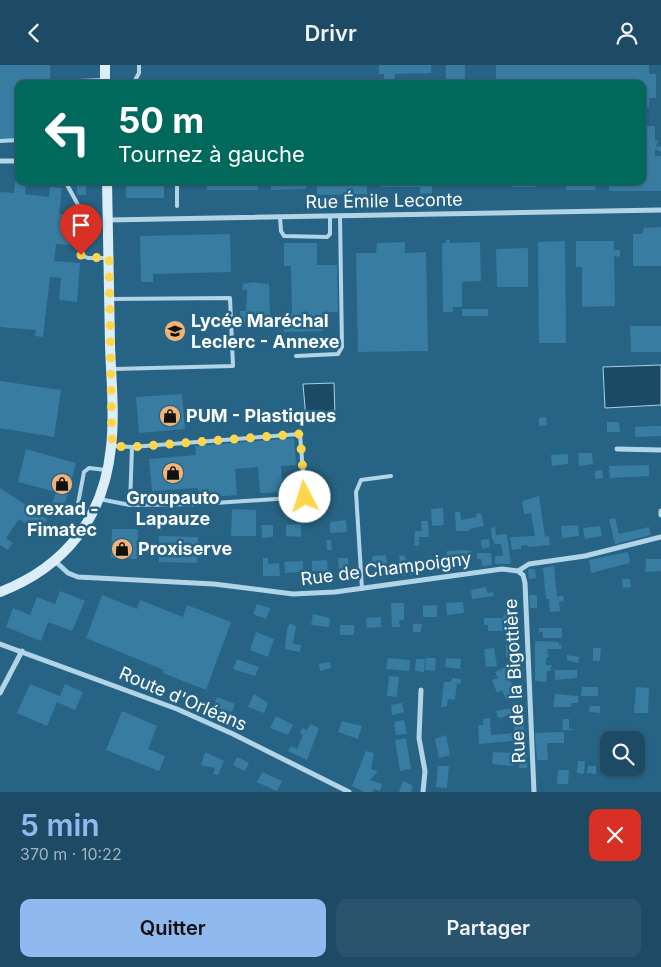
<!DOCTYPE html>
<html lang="fr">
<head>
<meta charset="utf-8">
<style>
  body { margin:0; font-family:Inter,sans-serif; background:#2a546d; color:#f1f3f6; height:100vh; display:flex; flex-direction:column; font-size:19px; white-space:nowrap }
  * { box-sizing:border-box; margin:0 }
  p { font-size:16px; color:#a0b3bf }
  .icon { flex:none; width:28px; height:28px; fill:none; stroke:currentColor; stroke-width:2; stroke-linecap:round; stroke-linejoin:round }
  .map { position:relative; height:727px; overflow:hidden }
  .details { display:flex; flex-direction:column; background:#1d4a64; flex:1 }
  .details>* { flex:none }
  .banner { position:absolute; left:15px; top:15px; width:631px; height:105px; border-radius:10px; box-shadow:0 1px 4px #0004,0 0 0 1px #3b6278; background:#00695c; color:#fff; overflow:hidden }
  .tools { position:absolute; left:600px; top:666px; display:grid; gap:10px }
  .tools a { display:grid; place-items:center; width:45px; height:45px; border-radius:10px; background:#1d4a64; box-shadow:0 1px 4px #0004,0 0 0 1px #3b6278; font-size:25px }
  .pin { position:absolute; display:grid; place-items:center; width:42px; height:42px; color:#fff; margin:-51px -21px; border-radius:50% 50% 50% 0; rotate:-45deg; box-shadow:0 0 5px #0007 }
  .pin .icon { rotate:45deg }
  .me { position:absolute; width:55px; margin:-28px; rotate:355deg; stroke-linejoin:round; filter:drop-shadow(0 0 4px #0008) }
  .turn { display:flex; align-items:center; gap:18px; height:105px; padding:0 20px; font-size:22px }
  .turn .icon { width:65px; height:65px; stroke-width:2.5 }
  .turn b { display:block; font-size:35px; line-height:42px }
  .round { display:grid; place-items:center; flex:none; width:52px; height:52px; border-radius:10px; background:#2a546d }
  .summary { display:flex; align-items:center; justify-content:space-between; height:85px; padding:0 20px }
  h1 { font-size:30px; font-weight:600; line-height:38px; color:#90b9f0 }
  .cta { display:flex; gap:10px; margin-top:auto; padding:10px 20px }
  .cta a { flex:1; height:58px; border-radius:10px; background:#90b9f0; color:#111; font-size:20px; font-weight:600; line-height:58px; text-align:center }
  .cta a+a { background:#2a546d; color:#f1f3f6 }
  header { display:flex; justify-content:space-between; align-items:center; height:65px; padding:0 20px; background:#1d4a64; font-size:22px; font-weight:600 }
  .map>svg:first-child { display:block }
</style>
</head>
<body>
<header><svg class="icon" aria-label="back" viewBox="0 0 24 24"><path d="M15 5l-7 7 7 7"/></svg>Drivr<svg class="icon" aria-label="person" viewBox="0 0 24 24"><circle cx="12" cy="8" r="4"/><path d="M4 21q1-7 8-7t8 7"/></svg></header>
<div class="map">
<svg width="661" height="727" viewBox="0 0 661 727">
  <rect width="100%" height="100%" fill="#276385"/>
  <path fill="#1b4a65" stroke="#a6d2e8" d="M661,300V340L605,343L603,302Z
    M334,318L335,352L306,354L303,319Z"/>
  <path fill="#387ca1" d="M0,0H50V19H19V74H0Z
    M379,0H431V8L395,9L394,18L384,17V9H379Z
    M446,0H465V19H446Z
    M496,0H649V9H656V33H649V42H642V19H496Z
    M642,61H655V75H658L656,82L661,81V87L655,84V91H661V126H609V116H642Z
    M15,116L26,117L25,129L49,132L50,122L62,123L59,149L74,151L71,180L56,179L54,196L80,198L77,237L59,235L61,213L50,212L43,272L35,271L36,265L0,262V127L14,128Z
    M77,116H86V130H77Z
    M126,116H164V133H126Z
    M206,116H258V125H207Z
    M271,116H306V124L271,125Z
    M317,116H367V129L317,130Z
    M380,116H432V128L420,129V122H381Z
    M512,116H536V122H512Z
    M566,116H596L595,125H566Z
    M661,162V201H633V169H642L644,163Z
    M230,169L231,207L153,209V217H141L140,171Z
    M446,175H450V178L480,177L481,216L462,217V242H453V247H443V242L442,178H446Z
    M565,176L566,278H539L538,177Z
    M576,176H614V185H620V192L614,191L615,241L582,242V202H576Z
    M405,177V188L426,187L428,286L358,287L356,188H376L377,178Z
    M284,178H317V200H337L338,247H323V266L284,267V248H292L291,201H284Z
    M528,183V222H497L496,184Z
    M253,217L269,219L270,258H246L242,260L240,246H246L247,228V225H242L243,219Z
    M462,244H488V251H462Z
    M630,261H661V287H631Z
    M0,316L61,325L54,372L0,363Z
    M182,329L185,364L139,368L136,332Z
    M546,352L547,360L539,361V353Z
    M607,357H619L620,367H607Z
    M651,361H661V371L635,372V362Z
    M294,373L296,400L281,401L283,427L260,428L258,402L235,404L237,430L199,433L198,423L152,426L149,394L196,390L195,381Z
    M26,384L76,398L63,445L51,441L56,427L18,417Z
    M578,388H592L593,399L579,401Z
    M568,389V399L552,401L551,390Z
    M649,400V411L610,413L609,401Z
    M602,405L603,413L595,414V406Z
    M0,423L47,454L38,467L19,454L6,473L13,478L8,485L0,480Z
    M539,431L545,472L549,471L550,480L528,482L527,480L521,481V484L512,485L510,472L535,471L531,448L524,449L522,436Z
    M443,443L444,460L432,461L431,444Z
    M232,444L256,445V471H231Z
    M455,447H460L461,455L477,452L476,449L481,448L484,461L469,464L470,466H456Z
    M615,453L619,469L649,462L651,470L615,479L609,454Z
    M346,455L347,467L330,468V457Z
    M421,456H428L429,472H419V481L414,480L415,466H422Z
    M301,459V472L286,471V460Z
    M261,460H273V472L262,473Z
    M578,460L579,471L562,473L561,461Z
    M600,461L602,471L585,474L583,463Z
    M495,462L496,470L507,469L511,499H495V491H503L501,479H495L492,473L491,463Z
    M112,464H138L137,494L111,493Z
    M159,471L198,472L197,498L159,497Z
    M489,474L490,482L482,484L481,475Z
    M326,475H331L332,485H327Z
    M465,485L471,486L470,502H462V498L447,497V486Z
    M628,487L630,498L591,508L589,495Z
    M477,488H491L492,500L482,501L481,494H477Z
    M386,490L387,502L373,503L372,491Z
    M399,490L405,491L407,500L404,501L421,497L422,508L402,511Z
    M263,493H268V499L279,498L280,511H263Z
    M338,493H348L349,507L339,508Z
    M646,494H661V506L645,507Z
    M327,495L328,506H312V496Z
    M303,496V507L285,508L284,497Z
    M554,501L557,532L563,530L564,536L559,537L560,546L550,547L549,534H546L543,503Z
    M528,504H535L536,513L529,514Z
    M622,514H630L631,522L623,523Z
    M486,522L487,528L493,527L494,531L472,534L471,525Z
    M60,526L85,536L72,566L48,557L41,576L6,562L13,543L30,550L37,532L55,539Z
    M102,530L137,544L140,535L183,552L187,540L231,557L206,625L163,608L164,605L86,573Z
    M529,530H537V543H530Z
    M463,537L464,548L447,550L446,538Z
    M391,538H404V555H399L400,562H392Z
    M257,539L270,543L266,554L253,549Z
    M437,540V552H423V541Z
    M507,543H514L515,566H488V560H484V553H503Z
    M313,549L330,553L329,562L311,560Z
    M381,552V562L367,563L366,553Z
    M290,558L296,561L293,579L301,580L300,587L285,584L287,564Z
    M413,559H422L421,567H413Z
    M340,560H354V570H340Z
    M539,563H562V573H543V567H539Z
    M256,567L274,574L268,592L250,585Z
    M535,576L559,577V580H562L561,584H547L549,592L546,593V600H552L550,606H547L546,617L535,616Z
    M506,580H520V591L506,592Z
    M494,583L497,601L486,602L484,584Z
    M593,583H601L600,596H593Z
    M567,590L579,592L578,598L567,595Z
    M388,593L410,595L409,606L386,604Z
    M426,593H436L435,606L425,605Z
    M446,593L461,594L460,604L445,602Z
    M237,594L259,602L255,611L233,604Z
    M416,594H425L424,607L415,606Z
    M330,597L331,603L320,606L319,599Z
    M505,602L517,632L507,636L502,625L497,628L492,615L498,613L495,607Z
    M555,605H577V613L555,615Z
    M389,611L399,612L397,632L387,631Z
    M452,613L461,614V619L457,618L455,635L448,634L447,641L441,643L444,617H451Z
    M30,619L60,631L65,619L83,627L75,645L57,637L47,661L17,648Z
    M582,622H598V631H581Z
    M636,622L649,623L648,648H634Z
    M254,629L268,638L264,648L248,642Z
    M555,629L578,631V638H571V642H553Z
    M217,632L235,639L232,647L214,642Z
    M402,638L404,647L392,650L391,640Z
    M522,641L525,675H523V680L512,681V676L479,679L478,660H483V654L490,653L491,670L515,668L512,653H515V650L512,648L501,653L498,652L496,646Z
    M590,641H600V648L589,647Z
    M122,646L157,661L148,684L165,691L159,706L106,685Z
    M276,651L293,660L288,670L270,663Z
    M563,654H569V663L575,665H562Z
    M404,655L407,669L396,670L394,657Z
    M342,656L362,661L358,674L338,667Z
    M310,659L319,663L307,695L288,686L291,681L297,684L303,670L300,669L302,663L307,665Z
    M564,667V678H547L548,695H537L535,668Z
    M446,670L450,690L439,693L435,674Z
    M406,673L411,704L400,706L395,675Z
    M366,686L374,688L371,704L378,706L370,715L382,719L380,726L374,724L372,727H364L352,721Z
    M205,687L224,696L218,710L213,709L215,703L201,700Z
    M493,687L527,689V703H519V699H514L513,701L492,699Z
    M237,692L249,698L245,706L233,700Z
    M578,696H585L584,709L577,708Z
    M438,701H449L447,723L436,722Z
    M588,701H596V709L587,708Z
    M558,705H569L568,719H557Z
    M262,707L282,716L277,726L257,717Z
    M403,716L413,721L411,727H399Z"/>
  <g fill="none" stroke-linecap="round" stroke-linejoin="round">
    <path stroke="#b1d5e7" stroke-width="4" d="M79,19L78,16L103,15
      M133,19L139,8V0
      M0,76L19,75
      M65,116L83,149L81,190L88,193H106
      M177,116V141
      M280,152L281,166L284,171L327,172L330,169V151
      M109,234L230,233L233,301L113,304
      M296,291L338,289L342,282L340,151
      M99,434L130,440L132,382L113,381
      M130,440L200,439L305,432L300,369L132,382
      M90,452L77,444L84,407L89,403L106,405
      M362,524L356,427L361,415L391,411"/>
    <path stroke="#b1d5e7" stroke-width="5" d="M0,96H19
      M108,155L661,145
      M617,384L661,385
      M661,446V450
      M55,496L68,508L78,512L214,519L293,529L335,527L502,504L518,506L529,499L585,491L661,472
      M518,506L523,510L525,518L534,727
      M0,579L177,644L233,669L349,727
      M421,625L419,673L425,706L423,727
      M0,628L22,586"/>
    <path stroke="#dbedf7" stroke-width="10" d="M105,0V19
      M0,527C65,502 104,453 111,382C115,349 111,313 110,280C109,225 108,171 107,116"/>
  </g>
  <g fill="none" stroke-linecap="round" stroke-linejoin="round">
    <path stroke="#ffd54a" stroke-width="9" stroke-dasharray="0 16.2" d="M81,190L88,193L109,192L112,381L132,382L300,369L305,432"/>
  </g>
  <defs>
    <g id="school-disc" transform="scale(1.125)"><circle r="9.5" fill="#f0b477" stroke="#276385"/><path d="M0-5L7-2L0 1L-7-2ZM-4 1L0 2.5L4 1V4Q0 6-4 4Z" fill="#111"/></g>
    <g id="shop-disc" transform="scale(1.125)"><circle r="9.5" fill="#f0b477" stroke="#276385"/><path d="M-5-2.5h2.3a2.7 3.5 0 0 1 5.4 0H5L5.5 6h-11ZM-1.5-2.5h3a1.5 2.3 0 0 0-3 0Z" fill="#111"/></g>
  </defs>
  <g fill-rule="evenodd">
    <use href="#school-disc" x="175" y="266"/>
    <use href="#shop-disc" x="170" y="351"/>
    <use href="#shop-disc" x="173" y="408"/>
    <use href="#shop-disc" x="62" y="419"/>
    <use href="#shop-disc" x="122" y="484"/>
  </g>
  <g text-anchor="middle" stroke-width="5" stroke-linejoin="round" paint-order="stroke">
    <g font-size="18" fill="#fff" stroke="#276385">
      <text transform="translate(384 136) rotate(-1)" y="6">Rue Émile Leconte</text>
      <text transform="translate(386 504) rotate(-7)" y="6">Rue de Champoigny</text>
      <text transform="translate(515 616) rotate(-93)" y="6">Rue de la Bigottière</text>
      <text transform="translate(183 634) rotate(23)" y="6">Route d'Orléans</text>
    </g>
    <g font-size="18" font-weight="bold" fill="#fff" stroke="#276385" text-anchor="start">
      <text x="191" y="262">Lycée Maréchal<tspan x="191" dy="21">Leclerc - Annexe</tspan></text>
      <text x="186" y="357">PUM - Plastiques</text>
      <text x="173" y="439" text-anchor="middle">Groupauto<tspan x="173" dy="21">Lapauze</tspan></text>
      <text x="62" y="450" text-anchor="middle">orexad -<tspan x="62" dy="21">Fimatec</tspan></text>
      <text x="138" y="490">Proxiserve</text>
    </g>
  </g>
</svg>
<div class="tools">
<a><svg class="icon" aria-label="search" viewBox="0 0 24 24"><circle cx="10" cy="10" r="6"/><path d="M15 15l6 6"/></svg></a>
</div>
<div class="pin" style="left:81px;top:190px;background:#d93025"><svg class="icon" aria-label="arrive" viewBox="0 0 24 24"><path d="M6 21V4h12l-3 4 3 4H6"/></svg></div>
<svg class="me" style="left:305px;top:432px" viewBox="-20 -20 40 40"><circle r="19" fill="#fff"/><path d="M0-13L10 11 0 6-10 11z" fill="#ffd54a"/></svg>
<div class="banner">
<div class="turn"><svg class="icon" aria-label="left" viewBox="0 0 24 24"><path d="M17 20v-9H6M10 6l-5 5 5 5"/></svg><div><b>50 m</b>Tournez à gauche</div></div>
</div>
</div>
<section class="details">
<div class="summary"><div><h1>5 min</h1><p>370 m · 10:22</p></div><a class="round" style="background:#d93025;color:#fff"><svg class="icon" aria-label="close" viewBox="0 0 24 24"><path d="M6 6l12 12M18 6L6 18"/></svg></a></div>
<div class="cta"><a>Quitter</a><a>Partager</a></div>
</section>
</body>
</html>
